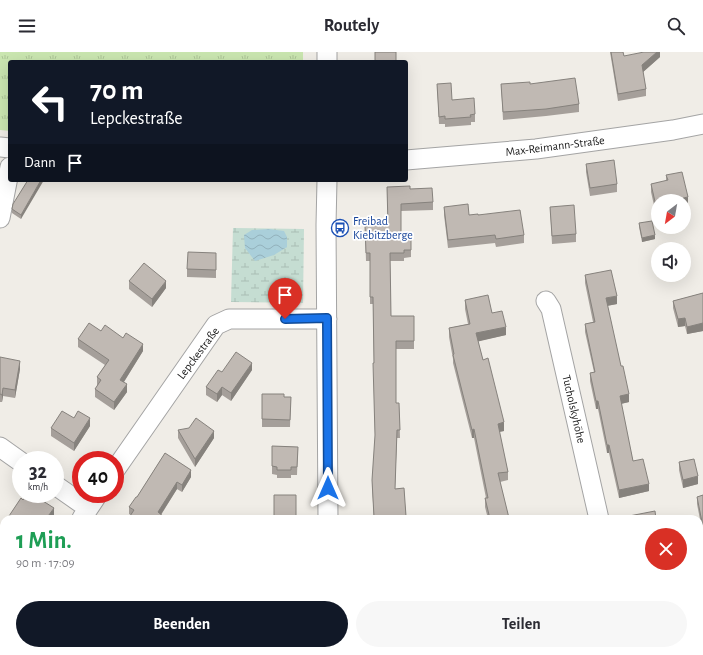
<!DOCTYPE html>
<html lang="de">
<head>
<meta charset="utf-8">
<style>
  body { margin:0; font-family:"Alegreya Sans",sans-serif; background:#f7f7f7; color:#2b2b33; height:100vh; display:flex; flex-direction:column; font-size:15px; white-space:nowrap }
  * { box-sizing:border-box; margin:0 }
  p { font-size:13px; color:#7c7c81 }
  .icon { flex:none; width:22px; height:22px; fill:none; stroke:currentColor; stroke-width:2; stroke-linecap:round; stroke-linejoin:round }
  .map { position:relative; flex:1; overflow:hidden }
  .drawer { position:absolute; left:0px; top:463px; width:703px; height:140px; display:flex; flex-direction:column; background:#fff; border-radius:12px 12px 0 0; box-shadow:0 4px 16px #0002 }
  .drawer>* { flex:none }
  .top-card { position:absolute; left:8px; top:8px; width:400px; height:122px; border-radius:4px; box-shadow:0 4px 16px #0002; background:#111827; color:#fff; overflow:hidden }
  .needle { width:26px; rotate:211deg }
  .tools { position:absolute; left:651px; top:142px; display:grid; gap:8px }
  .tools a { display:grid; place-items:center; width:40px; height:40px; border-radius:50%; background:#fff; box-shadow:0 4px 16px #0002; font-size:20px }
  .speed { position:absolute; left:12px; top:399px; display:flex; gap:8px; font-size:20px; font-weight:700; text-align:center }
  .speed>* { display:grid; place-content:center; width:52px; height:52px; border-radius:50%; background:#fff; box-shadow:0 4px 16px #0002; line-height:1 }
  .speed small { font-size:10px; font-weight:400 }
  .speed .limit { border:6px solid #d22; background:#fff; color:#111 }
  .pin { position:absolute; display:grid; place-items:center; width:34px; height:34px; color:#fff; margin:-41px -17px; border-radius:50% 50% 50% 0; rotate:-45deg; box-shadow:0 0 4px #0007 }
  .pin .icon { rotate:45deg }
  .me { position:absolute; width:44px; margin:-22px; rotate:0deg; stroke-linejoin:round; filter:drop-shadow(0 0 3px #0008) }
  .turn { display:flex; align-items:center; gap:14px; height:84px; padding:0 16px; font-size:18px }
  .turn .icon { width:52px; height:52px; stroke-width:2.5 }
  .turn b { display:block; font-size:28px; line-height:34px }
  .then { display:flex; align-items:center; height:38px; padding:0 16px; background:#0003; gap:8px; font-size:15px }
  .round { display:grid; place-items:center; flex:none; width:42px; height:42px; border-radius:21px; background:#f7f7f7 }
  .head { display:flex; align-items:center; justify-content:space-between; height:68px; padding:0 16px }
  h1 { font-size:24px; font-weight:600; line-height:30px; color:#1e9e55 }
  .cta { display:flex; gap:8px; margin-top:auto; padding:8px 16px }
  .cta a { flex:1; height:46px; border-radius:24px; background:#111827; color:#fff; font-size:16px; font-weight:600; line-height:46px; text-align:center }
  .cta a+a { background:#f7f7f7; color:#2b2b33 }
  header { display:flex; justify-content:space-between; align-items:center; height:52px; padding:0 16px; background:#fff; font-size:18px; font-weight:600 }
  .map>svg:first-child { display:block }
</style>
</head>
<body>
<header><svg class="icon" aria-label="menu" viewBox="0 0 24 24"><path d="M4 6h16M4 12h16M4 18h16"/></svg>Routely<svg class="icon" aria-label="search" viewBox="0 0 24 24"><circle cx="10" cy="10" r="6"/><path d="M15 15l6 6"/></svg></header>
<div class="map">
<svg width="703" height="603" viewBox="0 0 703 603">
  <defs>
    <pattern id="grass-tufts" width="24" height="20" patternUnits="userSpaceOnUse"><rect width="24" height="20" fill="#cae6b0"/><path d="M3 7l-1-3M5 7V3M7 7l1-3M15 17l-1-3M17 17v-4M19 17l1-3" fill="none" stroke="#adc597"/></pattern>
    <pattern id="wetland-marsh" width="20" height="14" patternUnits="userSpaceOnUse"><rect width="20" height="14" fill="#c5ddd2"/><path d="M1 5h8M5 5V1M11 12h8M15 12V8" fill="none" stroke="#a9bdb4"/></pattern>
    <pattern id="water-waves" width="16" height="10" patternUnits="userSpaceOnUse"><rect width="16" height="10" fill="#aacfda"/><path d="M0 5q4-4 8 0t8 0" fill="none" stroke="#92b1bb"/></pattern>
  </defs>
  <rect width="100%" height="100%" fill="#f0ede7"/>
  <path fill="url(#grass-tufts)" d="M0,0H303V10H10V79L0,78Z"/>
  <path fill="url(#wetland-marsh)" d="M233,176L304,177L303,251L231,250Z"/>
  <path fill="url(#water-waves)" d="M269,177L284,179L287,185V195L274,203L255,209L245,196L244,183L252,178Z"/>
  <g fill="none" stroke-linecap="round" stroke-linejoin="round">
    <g stroke="#a4a4a4" stroke-width="21">
      <path id="minor" d="M327,0V10
        M0,95L10,96
        M406,108L536,97L673,78L703,72
        M327,128L326,173L328,467
        M0,166L10,115
        M546,249L551,257L599,467
        M0,395L21,410
        M115,418L216,273L229,267H327
        M55,433L88,456
        M82,466L98,442
        M0,583L4,578
        M329,599V603
        M630,599L631,603"/>
    </g>
    <use href="#minor" stroke="#fff" stroke-width="19"/>
  </g>
  <path fill="#a59f9a" d="M610,0H623L624,4L660,0V5L643,20L646,37V44L618,49Z
    M437,32L452,48L475,62V70H471V73L445,75V72H439Z
    M501,32H530L579,52V60L546,64L503,68Z
    M586,112L617,132V140L590,144L586,120Z
    M666,123L688,153L684,154L685,165L658,171L651,140V132L666,129Z
    M28,128L21,167L12,161V157Z
    M387,135L410,137L433,150V158L401,159V182L411,198V205L404,206V209H390L391,264H414V297H396V351H399L400,386H397L395,437L404,436L406,467H374L372,435L375,386L373,252H370V209H366L365,174L388,173Z
    M444,155L469,163H478L524,183V191L496,195L495,191L448,196L444,163Z
    M550,155L576,182V190L552,192Z
    M639,171L655,187L642,190L639,175Z
    M216,209V226L187,225V217Z
    M585,223L617,252L607,254L629,350L621,352L633,409L649,439L619,446L609,401H607L598,357H596L590,329V321L594,320L585,280V272L593,270L585,231Z
    M129,229L166,236L152,255L129,237Z
    M703,241V279L687,282L685,274L678,275L673,256V249Z
    M465,248L492,261L506,283L478,289L483,308L504,379L499,380L508,420V428L500,430L509,467H488L485,455V446H486L474,386H472L453,311V307L449,285V276L468,272L465,257Z
    M101,279L123,286L143,299L124,330L127,340L114,358L95,345V337L97,334V325L105,313L78,295V287Z
    M0,305L20,317L15,346L3,344L2,350H0Z
    M252,318L231,349L222,343L217,350L206,343V335L222,320Z
    M262,342L284,345H291L290,375H262Z
    M74,366L90,374L74,399L51,384V376Z
    M178,378L214,386L195,415L178,386Z
    M272,394L298,395L297,423H291V426H277V423L272,422Z
    M165,401L191,425L182,440L177,437L161,463L164,467L131,463L129,462V455L137,445Z
    M679,410L698,432L683,436L679,418Z
    M703,443V483L697,452V445Z
    M22,599H73L70,603H21L22,602Z
    M190,599H234V603H190Z
    M365,599H391V603H365Z
    M485,599H555V600L544,603H486Z
    M580,599H593L580,601Z"/>
  <path fill="#86827d" d="M657,0H660V5L642,21V13Z
    M41,128H44L21,167V163Z
    M688,145V153L684,154V149H683V146Z
    M684,157H685V165H684Z
    M655,183V187L642,190V186Z
    M166,229V236L152,255V247Z
    M617,244V252L606,254V246Z
    M685,266V274L678,275V267Z
    M703,271V279L687,282V275Z
    M506,275V283L476,290V281Z
    M143,292V299L120,336V328Z
    M20,309V317L15,346V338Z
    M252,311V318L231,349V341Z
    M127,332V340L114,358V350Z
    M222,335V343L217,350V342Z
    M3,336V344L2,350V343Z
    M629,342V350L620,352V344Z
    M596,349H598V357H596Z
    M90,366V374L74,399V391Z
    M504,370V379L498,380V372Z
    M474,377V386H472V378Z
    M214,379V386L195,415V407Z
    M607,393H609V401H607Z
    M191,418V425L182,440V433Z
    M698,424V432L683,436V428Z
    M177,430V437L158,467V460Z
    M649,432V439L619,446V438Z
    M54,456V464L52,467H46Z
    M4,502V510L0,516V508Z
    M703,568V580L699,581V569Z
    M62,599H64V603H59Z
    M68,599H73L70,603H68Z
    M528,599H555V600L544,603H512Z"/>
  <path fill="#c0b9b3" stroke="#86827d" d="M375,0H396V10H375Z
    M611,0H623L624,4L644,0H657L642,13L646,37L618,42Z
    M575,26L579,52L546,57L503,60L501,32L530,30V32Z
    M451,31L452,48L474,46L475,62L470,63L471,65L445,67V64L439,65L437,32Z
    M614,108L617,132L590,136L586,112Z
    M682,120L688,145L683,146V149H658V163L651,132L668,128L666,123Z
    M28,128H41L21,163L12,157L13,152Z
    M410,134V137L432,136L433,150L401,152V182H411V198H404V201H390L391,264H414V289H396V351H399L400,378H397L395,437L404,436L406,464L374,465L372,428L375,383L373,311H374L373,245H370V201H366L365,174L388,173L387,135Z
    M468,152L469,163L478,162V163L520,158L524,183L496,187L495,183L448,188L444,155Z
    M574,153L576,182L552,184L550,155Z
    M652,169L655,183L642,186L639,171Z
    M188,200L216,201V218L187,217Z
    M144,211L166,229L152,247L129,229Z
    M611,218L617,244L606,246L621,314H623L629,342L620,344L633,409L643,407L649,432L619,438L609,393H607L598,349H596L590,321L595,320L585,272L595,270L585,223Z
    M703,241V271L687,275L685,266L678,267L673,249Z
    M488,243L492,261L502,259L506,275L476,281L483,308L488,306L504,370L498,372L508,420L498,421L509,466L504,467H490L485,446H488L474,377L472,378L462,339L453,303L454,302L449,276L470,272L465,248Z
    M89,271L101,279L105,273L123,286L126,281L143,292L120,328L127,332L114,350L95,337L101,328L97,325L109,308L78,287Z
    M236,300L252,311L231,341L222,335L217,342L206,335L218,318L222,320Z
    M0,305L20,309L15,338L3,336L2,343L0,342Z
    M262,342H284V345H291L290,368L262,367Z
    M62,359L74,366L78,359L90,366L74,391L51,376Z
    M196,366L214,379L195,407L178,378L189,376Z
    M272,394L298,395L297,415H291V418H277V415L272,414Z
    M165,401L191,418L182,433L177,430L158,460L164,465L163,467H128L134,458L129,455L136,445H137Z
    M694,407L698,424L683,428L679,410Z
    M27,442H32L54,456L46,467H7L21,446L23,448Z
    M274,443H296V467H274Z
    M703,443V475L697,445Z
    M655,459L656,467H624V465Z
    M4,471V502L0,508V477Z
    M703,531V568L699,569V532Z
    M23,599H62L59,603L56,602L55,603H21L23,600Z
    M190,599H214V603H190Z
    M450,599H461L462,603H436L450,600Z
    M487,599H528L512,603H488Z"/>
  <g fill="none" stroke-linecap="round" stroke-linejoin="round">
    <g stroke="#114b97" stroke-width="10">
      <path id="route" d="M285,267L327,266L328,436"/>
    </g>
    <use href="#route" stroke="#1a73e8" stroke-width="7"/>
  </g>
  <defs>
    <g id="bus-ring" transform="scale(0.9)"><circle r="9.5" fill="#fff" stroke="#1a4fb4" stroke-width="1.5"/><path d="M-5-6H5V4H4V6H2V4H-2V6H-4V4H-5ZM-3.5-4V0h7V-4ZM-3.5 1.2v1.5H-2V1.2ZM2 1.2v1.5H3.5V1.2Z" fill="#1a4fb4"/></g>
  </defs>
  <g fill-rule="evenodd">
    <use href="#bus-ring" x="340" y="176"/>
  </g>
  <g text-anchor="middle" stroke-width="3.5" stroke-linejoin="round" paint-order="stroke">
    <g font-size="12" fill="#202020" stroke="#fff">
      <text transform="translate(555 94) rotate(-7)" y="4">Max-Reimann-Straße</text>
      <text transform="translate(198 301) rotate(-53)" y="4">Lepckestraße</text>
      <text transform="translate(574 357) rotate(77)" y="4">Tucholskyhöhe</text>
    </g>
    <g font-size="12" fill="#164399" stroke="#fff" text-anchor="start">
      <text x="353" y="173">Freibad<tspan x="353" dy="14">Kiebitzberge</tspan></text>
    </g>
  </g>
</svg>
<div class="tools">
<a><svg class="needle" viewBox="-14 -14 28 28"><path d="M0-13l5 13h-10z" fill="#e53935"/><path d="M0 13l5-13h-10z" fill="#7c7c81"/></svg></a>
<a><svg class="icon" aria-label="sound" viewBox="0 0 24 24"><path d="M4 9h4l5-4v14l-5-4H4zM17 9q2 3 0 6"/></svg></a>
</div>
<div class="speed"><div>32<small>km/h</small></div><div class="limit">40</div></div>
<div class="pin" style="left:285px;top:267px;background:#d93025"><svg class="icon" aria-label="arrive" viewBox="0 0 24 24"><path d="M6 21V4h12l-3 4 3 4H6"/></svg></div>
<svg class="me" style="left:328px;top:436px" viewBox="-20 -20 40 40"><path d="M0-17L14 15 0 8-14 15z" fill="#1a73e8" stroke="#fff" stroke-width="4"/></svg>
<div class="top-card">
<div class="turn"><svg class="icon" aria-label="left" viewBox="0 0 24 24"><path d="M17 20v-9H6M10 6l-5 5 5 5"/></svg><div><b>70 m</b>Lepckestraße</div></div>
<div class="then">Dann<svg class="icon" aria-label="arrive" viewBox="0 0 24 24"><path d="M6 21V4h12l-3 4 3 4H6"/></svg></div>
</div>
<section class="drawer">
<div class="head"><div><h1>1 Min.</h1><p>90 m · 17:09</p></div><a class="round" style="background:#d93025;color:#fff"><svg class="icon" aria-label="close" viewBox="0 0 24 24"><path d="M6 6l12 12M18 6L6 18"/></svg></a></div>
<div class="cta"><a>Beenden</a><a>Teilen</a></div>
</section>
</div>
</body>
</html>
